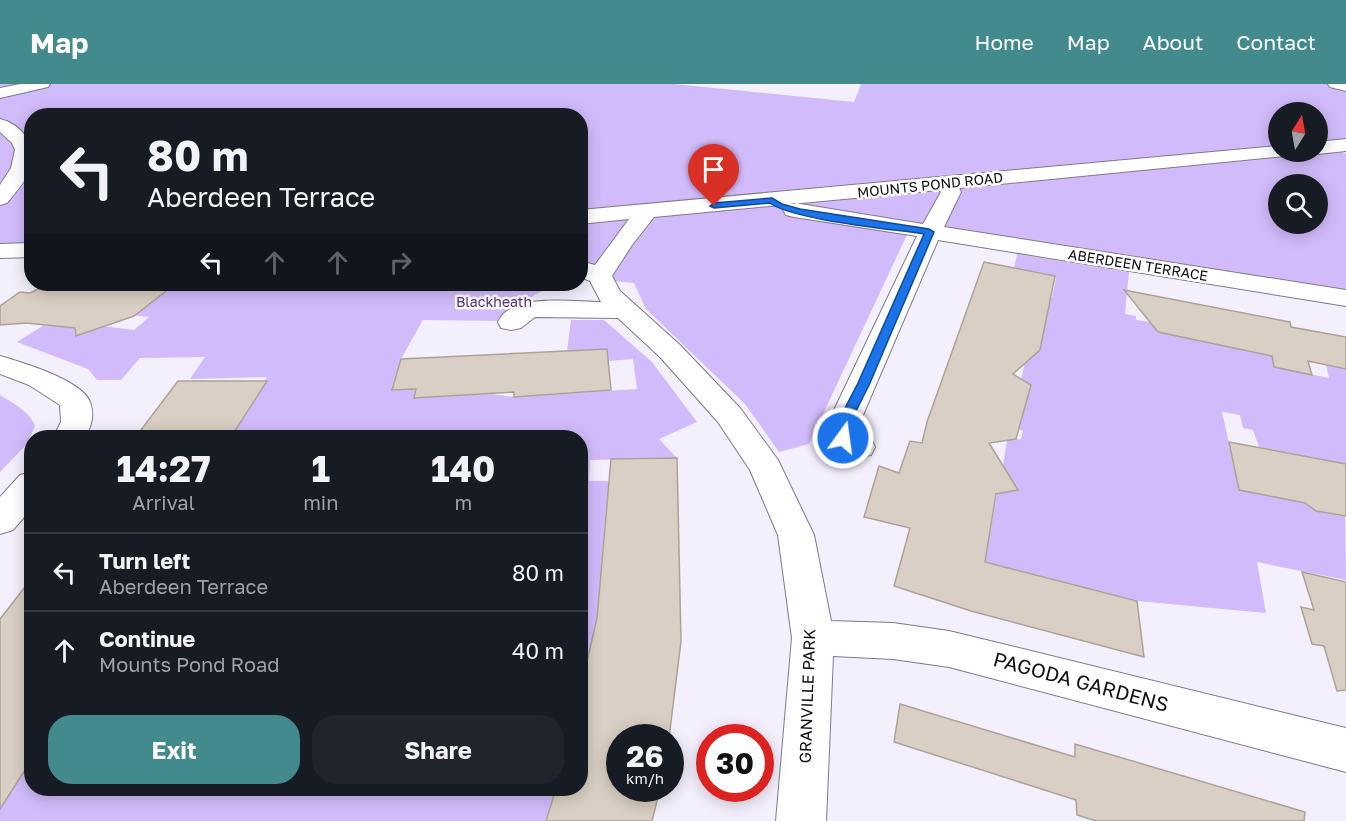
<!DOCTYPE html>
<html lang="en">
<head>
<meta charset="utf-8">
<style>
  body { margin:0; font-family:"Golos Text",sans-serif; background:#20242c; color:#f1f3f6; height:100vh; display:flex; flex-direction:column; font-size:22px; white-space:nowrap }
  * { box-sizing:border-box; margin:0 }
  p { font-size:20px; color:#9ea1a6 }
  .icon { flex:none; width:33px; height:33px; fill:none; stroke:currentColor; stroke-width:2; stroke-linecap:round; stroke-linejoin:round }
  .map { position:relative; flex:1; overflow:hidden }
  .details { position:absolute; left:24px; top:346px; width:564px; height:366px; display:flex; flex-direction:column; background:#171b24; border-radius:24px; box-shadow:0 3px 15px #0003 }
  .details>* { flex:none }
  .hud { position:absolute; left:24px; top:24px; width:564px; height:183px; border-radius:24px; box-shadow:0 3px 15px #0003; background:#171b24; color:#f1f3f6; overflow:hidden }
  .needle { width:39px; rotate:11deg }
  .fabs { position:absolute; left:1268px; top:18px; display:grid; gap:12px }
  .fabs a { display:grid; place-items:center; width:60px; height:60px; border-radius:50%; background:#171b24; box-shadow:0 3px 15px #0003; font-size:30px }
  .speed { position:absolute; left:606px; top:640px; display:flex; gap:12px; font-size:30px; font-weight:700; text-align:center }
  .speed>* { display:grid; place-content:center; width:78px; height:78px; border-radius:50%; background:#171b24; box-shadow:0 3px 15px #0003; line-height:1 }
  .speed small { font-size:15px; font-weight:400 }
  .speed .limit { border:9px solid #d22; background:#fff; color:#111 }
  .pin { position:absolute; display:grid; place-items:center; width:51px; height:51px; color:#fff; margin:-62px -26px; border-radius:50% 50% 50% 0; rotate:-45deg; box-shadow:0 0 6px #0007 }
  .pin .icon { rotate:45deg }
  .me { position:absolute; width:66px; margin:-33px; rotate:14deg; stroke-linejoin:round; filter:drop-shadow(0 0 4px #0008) }
  .turn { display:flex; align-items:center; gap:21px; height:126px; padding:0 24px; font-size:27px }
  .turn .icon { width:78px; height:78px; stroke-width:2.5 }
  .turn b { display:block; font-size:42px; line-height:51px }
  .lanes { display:flex; align-items:center; height:57px; padding:0 24px; background:#0003; justify-content:center; gap:30px; direction:ltr }
  .lanes .off { opacity:.35 }
  .eta { display:flex; justify-content:space-evenly; align-items:center; height:102px; text-align:center }
  .eta b { font-size:36px; font-weight:700; line-height:42px }
  .action { display:flex; gap:12px; margin-top:auto; padding:12px 24px }
  .action a { flex:1; height:69px; border-radius:24px; background:#428a8c; color:#fff; font-size:24px; font-weight:700; line-height:69px; text-align:center }
  .action a+a { background:#20242c; color:#f1f3f6 }
  ul { padding:0; list-style:none }
  li { display:flex; align-items:center; gap:18px; height:78px; padding:0 24px; border-top:2px solid #363941 }
  li div { flex:1 }
  li b { display:block; font-size:22px }
  li em { font-style:normal }
  header { display:flex; align-items:center; gap:36px; box-sizing:border-box; height:84px; padding:0 30px; background:#428a8c; color:#fff }
  header strong { font-size:28px }
  nav { display:flex; gap:33px; margin-inline-start:auto; font-size:21px }
  .map>svg:first-child { display:block }
</style>
</head>
<body>
<header>
<strong>Map</strong>
<nav><a>Home</a><a>Map</a><a>About</a><a>Contact</a></nav>
</header>
<div class="map">
<svg width="1346" height="737" viewBox="0 0 1346 737">
  <rect width="100%" height="100%" fill="#f3effc"/>
  <path fill="#d2bbfb" fill-rule="evenodd" d="M0,0H674L854,18L861,0H1346V57L1324,59L1346,70V208L912,140L809,360L779,368L745,320L646,225L634,199L581,194L580,32H32L31,159L0,161ZM1278,28H1317V68H1278ZM1278,100H1317V140H1278Z
    M1017,170L1129,188L1125,230L1136,232V236L1150,238L1158,248L1272,272L1274,283L1329,294L1326,281L1346,285V380L1259,363L1253,346L1243,344L1240,331L1222,328L1239,406L1305,419L1316,427L1336,431L1345,425L1346,496L1257,478L1266,529L1137,517L1008,484L984,485L997,410L1009,408L1014,400L1002,388L1007,356L1021,355L1023,347L1012,341L1026,272L1036,270L1040,265L1037,259L1042,212L1052,214L1056,193L1014,184Z
    M175,200H555L533,212L502,237L423,236L401,275L416,305L414,313L492,310L514,313L637,305L633,275L608,277L607,265L567,267L571,236H604L652,278L697,338L659,355L677,374L590,376L589,397H628V425H606L597,535L581,609L580,354H201L231,353L267,293L190,295L205,273L140,274L121,296H97L88,285L17,258L49,238L74,243L76,248L87,249L102,242L134,246L149,233L123,230L164,208Z
    M0,311C12,319 30,327 35,342L27,360L0,388Z
    M31,671L32,705H556L546,737H0V725Z"/>
  <path fill="#d9cfc4" stroke="#aca398" stroke-width="1.5" d="M984,178L1055,192L1040,266L1013,290L1031,301L1016,355L989,359L1018,406L996,410L985,478L1137,517L1144,573L971,527L894,502L910,444L864,433L879,382L899,389L910,357L922,359L927,338Z
    M48,200L118,203L122,200H175L134,232L76,252L75,244L26,239L0,241V222L20,208L30,209Z
    M1124,206L1290,238L1291,243L1346,253V285L1308,277L1312,291L1274,283L1272,272L1158,248Z
    M607,265L611,306L514,313V308L414,314L416,305L392,306L401,275Z
    M178,297H267L231,353L135,354Z
    M1229,358L1346,380V432L1316,427L1305,419L1239,406Z
    M677,374L681,557L669,654H620V705H660L652,737H546L556,705H580V608L597,534L611,375Z
    M1302,488L1346,498V606L1337,607L1324,562L1312,560L1301,523L1314,526Z
    M32,494V675L0,725V535Z
    M900,620L1075,673V660L1305,728L1304,737H1096L1077,731L1076,716L894,658Z"/>
  <g fill="none" stroke-linecap="round" stroke-linejoin="round">
    <g stroke="#7f7a87" stroke-width="2">
      <path id="minor" d="M0,35C21,40 39,62 31,84C26,97 15,109 7,119L0,121V101L11,84L15,66L12,59L0,48Z
        M1346,55V67L1317,70L1310,68H1317V58Z
        M1278,62V68H1288L1286,72L959,104L961,108L944,143L1346,206V222L938,156L857,345L858,348L871,355L875,363L871,371C850,376 829,366 825,345L917,152L794,133L786,131L783,126L786,121L794,119L923,140L941,108L939,106L654,133L632,161L612,192L620,207L680,261L740,324L778,376L814,451L831,537L893,539L949,547L1346,644V688L949,583L893,575L833,572L826,737H776L792,554L778,451L750,386L718,338L660,273L618,234L535,233L521,244L511,246L501,244L498,238C511,208 573,218 601,218L590,197L580,193V177L595,181L629,135L580,140V126Z
        M32,159V173L0,174V160Z
        M0,272C21,278 82,296 90,318C95,332 91,342 85,354H53L61,338L60,321L29,301L0,290Z
        M32,388V424L13,446L0,450V413L20,391Z"/>
    </g>
    <g stroke="#7f7a87" stroke-width="2">
      <path id="tertiary" d="M20,0H50L48,3L0,14V4Z
        M1328,0H1346V7L1330,3Z"/>
    </g>
    <use href="#minor" fill="#fff" fill-rule="evenodd"/>
    <use href="#tertiary" fill="#fff" fill-rule="evenodd"/>
  </g>
  <path fill="#1a73e8" stroke="#114b97" stroke-width="1.5" d="M772,114L782,120L800,125L929,145L934,148L870,299L847,345L850,354L848,357H839L834,345L858,299L924,150C891,145 793,136 770,119L714,124L710,122L714,119Z"/>
  <g text-anchor="middle" stroke-width="5" stroke-linejoin="round" paint-order="stroke">
    <g font-size="14" fill="#0f0e12" stroke="#fefefe">
      <text transform="translate(930 101) rotate(-6)" y="5">MOUNTS POND ROAD</text>
      <text transform="translate(1138 181) rotate(9)" y="5">ABERDEEN TERRACE</text>
    </g>
    <g font-size="14" fill="#54347f" stroke="#fefefe">
      <text x="494" y="223">Blackheath</text>
    </g>
    <g font-size="16" fill="#0f0e12" stroke="#fefefe">
      <text transform="translate(807 612) rotate(-88)" y="6">GRANVILLE PARK</text>
    </g>
    <g font-size="20" fill="#0f0e12" stroke="#fefefe">
      <text transform="translate(1081 598) rotate(15)" y="7">PAGODA GARDENS</text>
    </g>
  </g>
</svg>
<div class="fabs">
<a><svg class="needle" viewBox="-14 -14 28 28"><path d="M0-13l5 13h-10z" fill="#e53935"/><path d="M0 13l5-13h-10z" fill="#9ea1a6"/></svg></a>
<a><svg class="icon" aria-label="search" viewBox="0 0 24 24"><circle cx="10" cy="10" r="6"/><path d="M15 15l6 6"/></svg></a>
</div>
<div class="speed"><div>26<small>km/h</small></div><div class="limit">30</div></div>
<div class="pin" style="left:714px;top:122px;background:#d93025"><svg class="icon" aria-label="arrive" viewBox="0 0 24 24"><path d="M6 21V4h12l-3 4 3 4H6"/></svg></div>
<svg class="me" style="left:843px;top:354px" viewBox="-20 -20 40 40"><circle r="17" fill="#1a73e8" stroke="#fff" stroke-width="3"/><path d="M0-11L8 9 0 5-8 9z" fill="#fff"/></svg>
<div class="hud">
<div class="turn"><svg class="icon" aria-label="left" viewBox="0 0 24 24"><path d="M17 20v-9H6M10 6l-5 5 5 5"/></svg><div><b>80 m</b>Aberdeen Terrace</div></div>
<div class="lanes"><svg class="icon" aria-label="left" viewBox="0 0 24 24"><path d="M17 20v-9H6M10 6l-5 5 5 5"/></svg><svg class="icon off" aria-label="ahead" viewBox="0 0 24 24"><path d="M12 20V5M6 11l6-6 6 6"/></svg><svg class="icon off" aria-label="ahead" viewBox="0 0 24 24"><path d="M12 20V5M6 11l6-6 6 6"/></svg><svg class="icon off" aria-label="right" viewBox="0 0 24 24"><path d="M7 20v-9h11M14 6l5 5-5 5"/></svg></div>
</div>
<section class="details">
<div class="eta">
<div><b>14:27</b><p>Arrival</p></div>
<div><b>1</b><p>min</p></div>
<div><b>140</b><p>m</p></div>
</div>
<ul>
<li><svg class="icon" aria-label="left" viewBox="0 0 24 24"><path d="M17 20v-9H6M10 6l-5 5 5 5"/></svg><div><b>Turn left</b><p>Aberdeen Terrace</p></div><em>80 m</em></li>
<li><svg class="icon" aria-label="ahead" viewBox="0 0 24 24"><path d="M12 20V5M6 11l6-6 6 6"/></svg><div><b>Continue</b><p>Mounts Pond Road</p></div><em>40 m</em></li>
</ul>
<div class="action"><a>Exit</a><a>Share</a></div>
</section>
</div>
</body>
</html>
